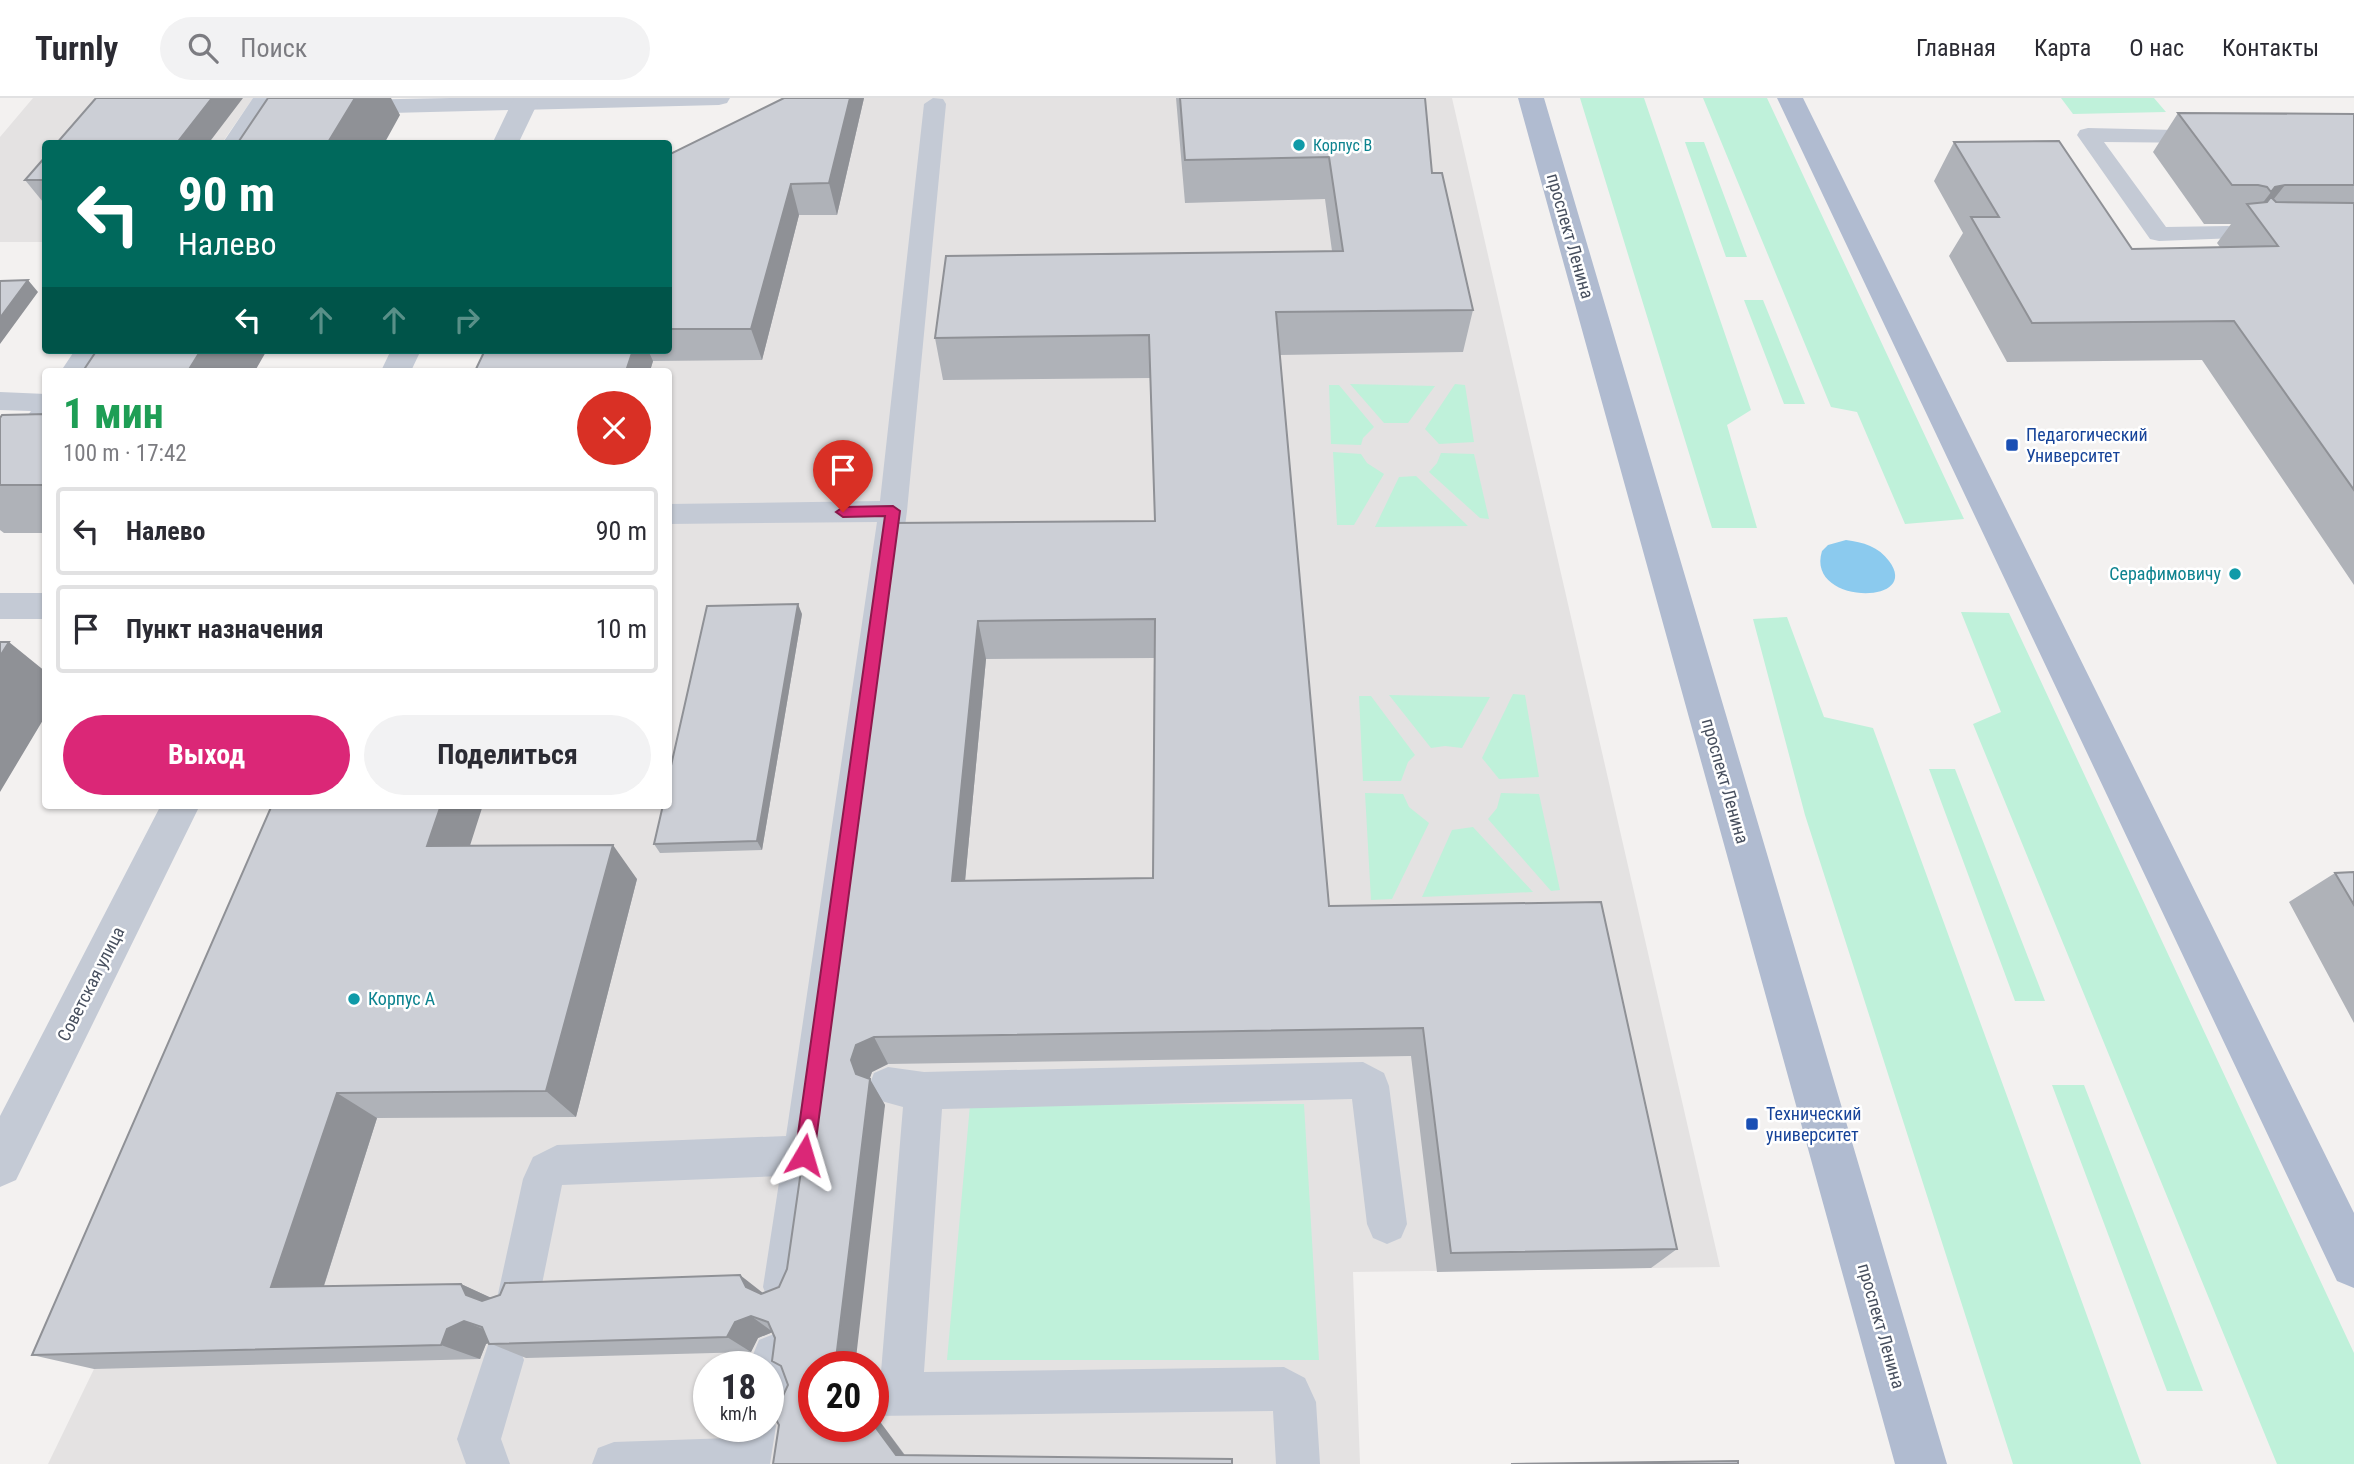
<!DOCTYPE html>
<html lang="ru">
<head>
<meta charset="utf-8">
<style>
  body { margin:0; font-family:"Roboto Condensed",sans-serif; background:#f2f2f3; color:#2b2b33; height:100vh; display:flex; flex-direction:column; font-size:26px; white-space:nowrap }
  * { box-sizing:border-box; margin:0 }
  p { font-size:23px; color:#7c7c81 }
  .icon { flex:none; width:38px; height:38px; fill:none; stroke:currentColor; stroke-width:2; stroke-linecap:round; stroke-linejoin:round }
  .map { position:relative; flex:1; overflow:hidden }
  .details { position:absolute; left:42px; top:270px; width:630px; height:441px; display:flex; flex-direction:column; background:#fff; border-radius:7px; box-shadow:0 2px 5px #0004 }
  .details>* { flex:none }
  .banner { position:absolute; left:42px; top:42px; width:630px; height:214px; border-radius:7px; box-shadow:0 2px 5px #0004; background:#00695c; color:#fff; overflow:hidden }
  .speed { position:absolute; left:693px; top:1253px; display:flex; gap:14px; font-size:35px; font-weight:700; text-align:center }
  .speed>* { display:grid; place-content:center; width:91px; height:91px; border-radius:50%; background:#fff; box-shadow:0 2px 5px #0004; line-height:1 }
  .speed small { font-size:18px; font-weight:400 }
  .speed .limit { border:10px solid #d22; background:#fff; color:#111 }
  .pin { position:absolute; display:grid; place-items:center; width:60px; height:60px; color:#fff; margin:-72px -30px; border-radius:50% 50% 50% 0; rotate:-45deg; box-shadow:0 0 7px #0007 }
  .pin .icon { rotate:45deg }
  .me { position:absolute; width:77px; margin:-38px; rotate:7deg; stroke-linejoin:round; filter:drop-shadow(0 0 5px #0008) }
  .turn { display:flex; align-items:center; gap:24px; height:147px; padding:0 21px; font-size:32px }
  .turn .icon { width:91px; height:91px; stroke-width:2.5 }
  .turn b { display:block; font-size:49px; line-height:60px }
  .lanes { display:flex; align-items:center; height:66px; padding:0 21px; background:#0003; justify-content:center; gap:35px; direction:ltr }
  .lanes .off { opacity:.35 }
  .round { display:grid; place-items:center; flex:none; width:74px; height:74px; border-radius:37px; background:#f2f2f3 }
  .overview { display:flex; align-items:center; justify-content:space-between; height:119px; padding:0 21px }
  h1 { font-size:42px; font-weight:700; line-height:52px; color:#1e9e55 }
  .primary-button { display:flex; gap:14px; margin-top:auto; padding:14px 21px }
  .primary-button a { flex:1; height:80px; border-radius:42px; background:#db2777; color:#fff; font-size:28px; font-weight:700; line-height:80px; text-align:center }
  .primary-button a+a { background:#f2f2f3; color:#2b2b33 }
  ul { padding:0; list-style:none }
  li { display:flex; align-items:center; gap:21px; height:88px; margin:0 14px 10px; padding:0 7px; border:4px solid #e1e1e2; border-radius:7px }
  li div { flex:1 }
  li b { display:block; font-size:26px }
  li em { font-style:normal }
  header { display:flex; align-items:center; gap:42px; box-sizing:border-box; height:98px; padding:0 35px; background:#fff; border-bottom:2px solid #e1e1e2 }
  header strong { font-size:33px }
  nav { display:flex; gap:38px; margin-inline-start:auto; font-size:24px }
  .search { width:490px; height:63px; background:#f2f2f3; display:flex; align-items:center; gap:18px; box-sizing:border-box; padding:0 24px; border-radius:38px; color:#7c7c81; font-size:26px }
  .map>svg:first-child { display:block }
</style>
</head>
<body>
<header>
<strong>Turnly</strong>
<div class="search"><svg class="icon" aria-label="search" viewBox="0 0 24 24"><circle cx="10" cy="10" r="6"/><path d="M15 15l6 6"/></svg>Поиск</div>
<nav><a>Главная</a><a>Карта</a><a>О нас</a><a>Контакты</a></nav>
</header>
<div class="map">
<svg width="2354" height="1366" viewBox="0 0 2354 1366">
  <rect width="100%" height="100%" fill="#f3f1f0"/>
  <path fill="#e4e2e2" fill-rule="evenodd" d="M33,0H253L222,45L46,46L45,144H0V39Z
    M838,0H1452L1720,1169L1353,1174L1360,1366H48L94,1271L328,707H668V273H509L668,252ZM709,1269H768V1328H709ZM814,1269H873V1328H814Z"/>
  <path fill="#bff1da" d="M1580,0H1644L1751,312L1727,327L1757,430H1712Z
    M1703,0H1767L1964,421L1905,426L1857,314L1831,309Z
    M2061,0H2154L2166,14L2073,16Z
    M1685,44H1704L1747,159H1726Z
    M1744,202H1763L1805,306H1784Z
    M1350,286L1435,288L1408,325H1384Z
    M1455,286L1465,287L1474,344L1439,346L1425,331Z
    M1329,287H1339L1374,329L1363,340L1361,347L1331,346Z
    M1333,354L1361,356L1367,365L1384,376L1354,427H1337Z
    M1441,355L1474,356L1489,421L1480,420L1429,374L1437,365Z
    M1416,378L1468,428L1375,429L1399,379Z
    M1961,514L2009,515L2354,1255V1366H2277L1973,626L2001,614Z
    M1787,519L1824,619L1873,630L2141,1366H2013L1805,717L1753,521Z
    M1513,596L1525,597L1539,679L1499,681L1482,660Z
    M1389,597L1490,599L1462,650L1445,648L1431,650Z
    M1359,598H1371L1415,657L1408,664L1401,683H1363Z
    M1929,671H1955L2045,903H2015Z
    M1365,695L1403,696L1409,709L1429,725L1392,801L1371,802Z
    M1501,695L1539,696L1560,792L1551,793L1488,721L1497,710Z
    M1473,729L1533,794L1422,799L1452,732Z
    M2052,987H2084L2203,1293H2167Z
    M1304,1006L1319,1262H947L970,1007Z"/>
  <path fill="#8bcaee" d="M1846,442C1863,444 1879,449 1889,463C1923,508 1805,507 1822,453L1828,447Z"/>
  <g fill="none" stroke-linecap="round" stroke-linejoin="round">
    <path fill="#c4cad5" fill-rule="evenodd" d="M253,0H275L245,46H222Z
      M450,0H730L727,5L719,7L351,16L343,14L340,9L343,4L351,2Z
      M933,0L943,1L946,6L907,413L805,1189L799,1204L784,1210L769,1204L763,1189L780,1078L562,1087L540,1196L534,1211L519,1217L504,1211L498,1196L523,1081L533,1059L557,1047L786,1038L877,424L668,426V406L880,403L924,6Z
      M2088,30L2218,33L2221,38L2218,43L2210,45L2104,44L2166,129L2228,128L2237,130L2240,135L2237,140L2159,143L2150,141L2077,37L2080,32Z
      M75,252H101L87,273H61Z
      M0,294L46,296V333L10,381L0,384V354L31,313L0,312Z
      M1363,964L1384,975L1389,988L1407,1126L1401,1140L1387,1146L1373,1140L1367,1126L1352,1001L942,1011L924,1274L1284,1269L1305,1280L1316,1304L1320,1366H1276L1273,1313L873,1318V1274H881L903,1009L874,1001L869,988L874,975L888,969L924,974Z
      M774,1236L789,1242L795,1257L788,1277L800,1283L807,1298L800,1313L785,1320L772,1319L776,1328L770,1366H592L598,1350L614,1344L730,1340L732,1328H768V1269H748L759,1242Z
      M503,1241L518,1247L524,1262L501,1341L510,1366H466L457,1341L488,1247Z"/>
    <path fill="#c4cad5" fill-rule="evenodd" d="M0,495H46V521H0Z"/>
    <path fill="#c4cad5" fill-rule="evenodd" d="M514,0H540L518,46H492Z
      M391,252H421L411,273H381Z
      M161,707H200L16,1082L0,1089V1018Z"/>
    <path fill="#b0bbd0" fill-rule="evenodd" d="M1518,0H1544L1947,1366H1895Z
      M1777,0H1803L2354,1115V1190L2337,1183Z"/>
  </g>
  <path fill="#afb2b8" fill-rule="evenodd" d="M784,0H864L837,117H799L762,262L653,263L650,273H475L485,252H668V57Z
    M1176,0H1425L1432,75L1473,212L1463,254L1280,257L1329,808L1677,1151L1651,1170L1437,1174L1411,958L888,966L872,974L869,981L885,1007L814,1269L873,1328V1317L878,1321L905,1357L773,1366L779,1327L781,1302L788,1287L775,1240L773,1234L758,1240L751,1254L526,1260L489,1245L486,1246L480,1261L94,1271L32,1257L470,748L637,781L576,1019L377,1020L324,1188L461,1186L491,1200L763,1195L779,1189L787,1171L881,533L878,524L1155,423L1150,280L943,282L935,240L1332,153L1325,101L1185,105ZM1154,560L1153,780L965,783L986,561Z
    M2178,15L2354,16V487L2202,262L2007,264L1949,158L1963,135L1934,83L1954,44L2132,151L2220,149L2217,145L2231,126H2204L2153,54Z
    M46,58V104H43L25,82Z
    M46,316V435H4L0,432V320Z
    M802,516L762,752L660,755L654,746Z
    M2354,774V925L2289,804L2335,775Z"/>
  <path fill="#8f9196" d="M212,0H243L208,46H176Z
    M355,0H391L400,17L384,46H327Z
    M850,0H864L837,117L829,85Z
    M791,86L799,117L762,262L751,231Z
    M2285,87L2258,121L2254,116L2275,89Z
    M28,182L38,194L0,246V220Z
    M201,252H267L255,273H188Z
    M633,252H648L653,263L650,273H626Z
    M798,506L802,516L762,752L757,743Z
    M978,523L986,561L962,815L952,783Z
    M9,544L46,574V617L0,694V558Z
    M441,707H483L459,782L427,748Z
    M613,747L637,781L576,1019L546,993Z
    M874,939L888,966L872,974L867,989L870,981L885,1007L855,1269H835L856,976L851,962L856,947Z
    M337,995L377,1020L318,1206L271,1189Z
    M740,1177L763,1195L768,1206L746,1189Z
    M461,1186L498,1203L503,1213L466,1197Z
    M751,1218L773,1234L758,1240L751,1254L727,1239L735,1224Z
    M464,1223L502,1239L486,1246L480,1261L441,1247L447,1231Z
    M873,1317L878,1321L911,1366L896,1357L873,1326Z"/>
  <path fill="#cccfd6" stroke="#8f9196" stroke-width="2" fill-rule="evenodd" d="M96,0H212L176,46H56Z
    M268,0H355L327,46H237Z
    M784,0H850L829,85L791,86L751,231H668V57Z
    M1180,0H1425L1432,75H1442L1473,212L1276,214L1329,808L1601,804L1677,1151L1451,1155L1423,930L874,939L856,947L851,962L856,976L870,981L835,1269H814V1328H873V1326L896,1357L1232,1361V1366H773L779,1327L769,1309L781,1302L788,1287L781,1268L772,1263L775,1240L768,1224L751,1218L735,1224L727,1239L489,1246L482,1229L464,1223L447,1231L441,1247L32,1257L272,707H441L427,748L613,747L546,993L337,995L271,1189L461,1186L466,1197L482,1203L500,1197L505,1185L740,1177L746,1189L761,1196L779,1189L787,1171L842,785L883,524H878L892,425L1155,423L1149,237L935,240L946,158L1343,153L1329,59L1185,62ZM1155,521L1153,780L952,783L978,523Z
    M2178,15L2354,16V87H2285L2275,89L2271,94L2267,89L2258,87H2232Z
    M2059,43L2132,151L2278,148L2247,106L2267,104L2271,99L2276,104L2354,105V392L2234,223L2032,225L1971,119H1999L1954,44Z
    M46,58V82H25Z
    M28,182L0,220V183Z
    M97,252H201L188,273H83Z
    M485,252H633L626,273H475Z
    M46,316V387H0V320L2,317Z
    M798,506L757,743L654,746L663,707H668V681L707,508Z
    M0,544H9L0,558Z
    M2354,774V807L2335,775Z
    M1738,1363V1366H1511Z"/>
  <path fill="#db2777" stroke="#8e194d" stroke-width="2" d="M893,408L900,413L814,1057L811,1063L804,1066L797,1063L795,1057L885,418L843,419L836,414L843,409Z"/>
  <g fill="#0f9aa8" stroke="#fff" stroke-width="2.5">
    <circle cx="1299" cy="47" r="7"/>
    <circle cx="2235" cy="476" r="7"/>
    <circle cx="354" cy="901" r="7"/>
  </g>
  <g fill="#1a4fb4" stroke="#fff" stroke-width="2.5">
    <rect x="2005" y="340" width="14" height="14" rx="3.5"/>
    <rect x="1745" y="1019" width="14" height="14" rx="3.5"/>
  </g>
  <g text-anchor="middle" stroke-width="5" stroke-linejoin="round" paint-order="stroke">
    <g font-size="16" fill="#0d838f" stroke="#fff" text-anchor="start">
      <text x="1313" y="53">Корпус В</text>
    </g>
    <g font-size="18" fill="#48505f" stroke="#fff">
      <text transform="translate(1570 138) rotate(74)" y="6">проспект Ленина</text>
      <text transform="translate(1725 683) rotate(74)" y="6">проспект Ленина</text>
      <text transform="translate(91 886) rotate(-63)" y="6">Советская улица</text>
      <text transform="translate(1881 1228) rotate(74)" y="6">проспект Ленина</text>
    </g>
    <g font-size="18" fill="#164399" stroke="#fff" text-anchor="start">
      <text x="2026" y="343">Педагогический<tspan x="2026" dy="21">Университет</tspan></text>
      <text x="1766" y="1022">Технический<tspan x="1766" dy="21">университет</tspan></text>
    </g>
    <g font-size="18" fill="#0d838f" stroke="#fff" text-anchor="end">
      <text x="2221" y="482">Серафимовичу</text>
      <text x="368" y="907" text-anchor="start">Корпус А</text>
    </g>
  </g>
</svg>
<div class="speed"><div>18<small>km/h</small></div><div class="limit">20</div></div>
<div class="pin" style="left:843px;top:414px;background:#d93025"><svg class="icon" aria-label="arrive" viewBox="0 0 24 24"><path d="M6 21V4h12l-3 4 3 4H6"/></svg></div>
<svg class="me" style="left:804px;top:1057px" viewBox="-20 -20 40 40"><path d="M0-17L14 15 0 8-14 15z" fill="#db2777" stroke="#fff" stroke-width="4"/></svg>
<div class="banner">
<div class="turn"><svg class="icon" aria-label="left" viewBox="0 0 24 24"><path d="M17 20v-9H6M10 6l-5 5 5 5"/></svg><div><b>90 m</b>Налево</div></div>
<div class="lanes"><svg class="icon" aria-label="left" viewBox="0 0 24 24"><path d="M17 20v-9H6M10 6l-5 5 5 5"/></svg><svg class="icon off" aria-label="ahead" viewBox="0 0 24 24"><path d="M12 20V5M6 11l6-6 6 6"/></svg><svg class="icon off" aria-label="ahead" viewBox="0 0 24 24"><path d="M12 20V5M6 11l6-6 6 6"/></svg><svg class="icon off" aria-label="right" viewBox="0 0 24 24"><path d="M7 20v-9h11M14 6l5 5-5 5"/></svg></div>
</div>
<section class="details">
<div class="overview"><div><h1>1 мин</h1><p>100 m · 17:42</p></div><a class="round" style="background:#d93025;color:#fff"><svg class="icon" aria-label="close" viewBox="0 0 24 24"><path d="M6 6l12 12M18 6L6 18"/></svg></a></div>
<ul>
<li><svg class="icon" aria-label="left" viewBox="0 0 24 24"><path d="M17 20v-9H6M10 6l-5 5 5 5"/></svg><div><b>Налево</b></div><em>90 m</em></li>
<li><svg class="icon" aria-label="arrive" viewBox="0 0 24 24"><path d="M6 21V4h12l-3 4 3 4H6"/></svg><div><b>Пункт назначения</b></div><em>10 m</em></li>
</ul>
<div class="primary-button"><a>Выход</a><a>Поделиться</a></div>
</section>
</div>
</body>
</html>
